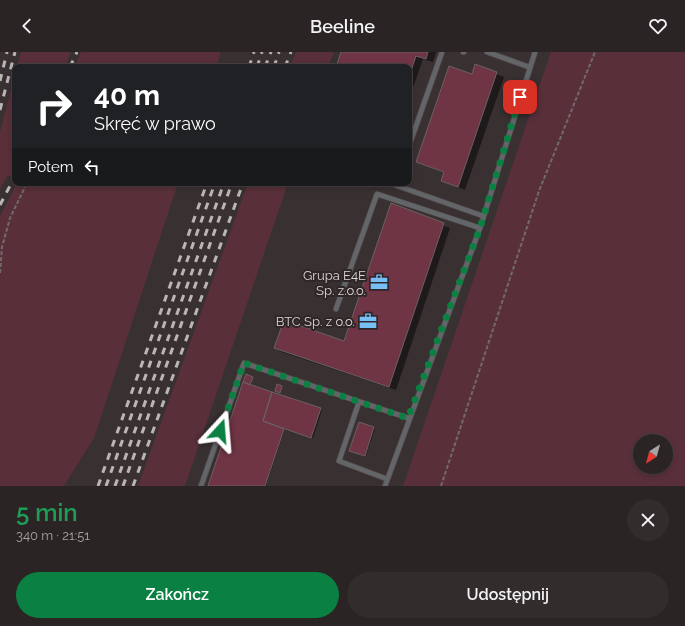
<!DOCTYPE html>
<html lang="pl">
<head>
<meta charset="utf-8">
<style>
  body { margin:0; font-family:Raleway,sans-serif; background:#332c2d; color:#f1f3f6; height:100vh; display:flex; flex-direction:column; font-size:15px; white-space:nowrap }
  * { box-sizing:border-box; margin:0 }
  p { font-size:13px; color:#a6a4a7 }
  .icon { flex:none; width:22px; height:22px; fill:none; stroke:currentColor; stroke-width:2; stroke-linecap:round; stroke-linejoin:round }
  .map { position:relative; height:434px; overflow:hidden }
  .sheet { display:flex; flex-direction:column; background:#2b2425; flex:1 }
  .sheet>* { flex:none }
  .top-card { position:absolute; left:12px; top:12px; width:400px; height:122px; border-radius:8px; box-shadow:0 2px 6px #0003,0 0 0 1px #474142; background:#202124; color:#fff; overflow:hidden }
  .needle { width:26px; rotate:216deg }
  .fabs { position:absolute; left:633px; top:382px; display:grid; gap:8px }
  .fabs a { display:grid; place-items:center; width:40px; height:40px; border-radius:50%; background:#2b2425; box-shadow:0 2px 6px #0003,0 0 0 1px #474142; font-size:20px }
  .pin { position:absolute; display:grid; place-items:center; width:34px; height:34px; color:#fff; margin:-17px; border-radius:8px; box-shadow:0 2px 6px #0006 }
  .me { position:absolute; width:44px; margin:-22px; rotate:19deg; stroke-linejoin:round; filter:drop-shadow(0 0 3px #0008) }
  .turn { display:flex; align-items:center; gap:14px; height:84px; padding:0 16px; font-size:18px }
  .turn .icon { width:52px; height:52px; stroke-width:2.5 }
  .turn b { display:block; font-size:28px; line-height:34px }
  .then { display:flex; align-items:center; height:38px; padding:0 16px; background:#0003; gap:8px; font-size:15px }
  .round { display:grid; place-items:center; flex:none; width:42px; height:42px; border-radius:21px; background:#332c2d }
  .overview { display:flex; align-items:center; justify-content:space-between; height:68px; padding:0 16px }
  h1 { font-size:24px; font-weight:600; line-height:30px; color:#1e9e55 }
  .cta { display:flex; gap:8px; margin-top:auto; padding:8px 16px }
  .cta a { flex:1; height:46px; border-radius:24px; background:#0b8043; color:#fff; font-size:16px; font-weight:600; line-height:46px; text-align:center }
  .cta a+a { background:#332c2d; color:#f1f3f6 }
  header { display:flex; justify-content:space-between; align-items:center; height:52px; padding:0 16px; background:#2b2425; font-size:18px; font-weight:600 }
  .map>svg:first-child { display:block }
</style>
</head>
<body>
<header><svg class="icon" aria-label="back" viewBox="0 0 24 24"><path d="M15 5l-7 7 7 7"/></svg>Beeline<svg class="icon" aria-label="heart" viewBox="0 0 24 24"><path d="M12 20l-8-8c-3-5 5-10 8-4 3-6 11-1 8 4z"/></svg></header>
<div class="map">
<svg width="685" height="434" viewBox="0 0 685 434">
  <rect width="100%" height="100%" fill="#393031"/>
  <path fill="#59303a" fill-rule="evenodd" d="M21,0H71L65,15H17Z
    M81,0H221L216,15H74Z
    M296,0H334L328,15H290Z
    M551,0H685V434H403ZM640,389H666V415H640Z
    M15,22V116L11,124H7L0,137V80Z
    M17,131H178L94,386L64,434H0V164Z
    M248,131H288L185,434H138Z"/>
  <path fill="#0007" d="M342,0H436L433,10L423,7L409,47V15H337Z
    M476,14L504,25L465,138L442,129L445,121L417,110L473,23Z
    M392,153L450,176L396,338L282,300L275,296L345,290Z
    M252,325L251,334L322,358L313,386L285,376L266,434H209Z
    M359,371L375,377L366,404L351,399Z"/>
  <path fill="#703545" stroke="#6b6062" d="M341,0H428L426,7L416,4L409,25V15H336Z
    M475,12L497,20L458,135L441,129L444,120L416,110L449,14L472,22Z
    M391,151L444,171L389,335L274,296L284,268L344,289Z
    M246,322L253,325L250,333L243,330Z
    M243,330L272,340L263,369L284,377L265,434H208Z
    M277,332L282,334L280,341L275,339Z
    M272,340L321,356L311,386L263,369Z
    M359,370L374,375L365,404L349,399Z"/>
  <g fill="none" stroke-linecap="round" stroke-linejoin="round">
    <g stroke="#564e4f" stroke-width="6">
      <path id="service" d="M463,0H464
        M487,0L529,15
        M409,94L442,0
        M396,131L395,133L483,164
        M336,257L377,142L480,176
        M359,350L339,409L387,427
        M201,434L244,311L408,366
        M385,434L480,176L535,0"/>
    </g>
    <path stroke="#71696a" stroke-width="2" stroke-dasharray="4 2" stroke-linecap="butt" d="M0,221L2,195L10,166L27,131
      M441,434L539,139L595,0"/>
    <use href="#service" stroke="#636669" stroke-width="4.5"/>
    <path stroke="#bbb5b6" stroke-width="3" stroke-dasharray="7 7" stroke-linecap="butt" d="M70,15L77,0
      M249,15L254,0
      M257,15L262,0
      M265,15L271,0
      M274,15L279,0
      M285,15L291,0
      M0,29L7,0
      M0,58L15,0
      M0,153L15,124
      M98,434L207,131
      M106,434L215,131
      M115,434L224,131
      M123,434L232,131
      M133,434L243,131"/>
  </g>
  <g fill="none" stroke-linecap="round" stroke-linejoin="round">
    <path stroke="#0b8043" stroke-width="7" stroke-dasharray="0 12.6" d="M220,379L244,311L408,366L480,176L520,45"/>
  </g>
  <defs>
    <g id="office-bare" transform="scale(1.38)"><path d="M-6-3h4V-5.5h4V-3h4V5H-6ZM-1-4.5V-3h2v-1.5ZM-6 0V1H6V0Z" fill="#78bff7" stroke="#2f2628" stroke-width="2.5" paint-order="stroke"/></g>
  </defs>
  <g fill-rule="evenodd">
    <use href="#office-bare" x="379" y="230"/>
    <use href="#office-bare" x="368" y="269"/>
  </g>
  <g text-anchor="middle" stroke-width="4" stroke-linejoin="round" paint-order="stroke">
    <g font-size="13" fill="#dcd6d7" stroke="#2f2628" text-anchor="end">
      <text x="366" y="228">Grupa E4E<tspan x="366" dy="15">Sp. z.o.o.</tspan></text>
      <text x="355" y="274">BTC Sp. z o.o.</text>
    </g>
  </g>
</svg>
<div class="fabs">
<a><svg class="needle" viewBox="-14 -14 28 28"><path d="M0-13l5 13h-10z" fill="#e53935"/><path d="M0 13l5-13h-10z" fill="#a6a4a7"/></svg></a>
</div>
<div class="pin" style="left:520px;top:45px;background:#d93025"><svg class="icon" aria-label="arrive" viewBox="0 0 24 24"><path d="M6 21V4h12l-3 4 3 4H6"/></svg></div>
<svg class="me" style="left:220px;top:379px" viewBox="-20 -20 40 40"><path d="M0-17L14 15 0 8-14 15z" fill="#0b8043" stroke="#fff" stroke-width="4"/></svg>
<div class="top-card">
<div class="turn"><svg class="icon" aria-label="right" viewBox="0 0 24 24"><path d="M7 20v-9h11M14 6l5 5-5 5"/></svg><div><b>40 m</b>Skręć w prawo</div></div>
<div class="then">Potem<svg class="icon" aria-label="left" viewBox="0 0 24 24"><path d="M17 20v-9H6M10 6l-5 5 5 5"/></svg></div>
</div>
</div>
<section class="sheet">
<div class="overview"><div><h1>5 min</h1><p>340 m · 21:51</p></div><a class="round"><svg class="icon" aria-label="close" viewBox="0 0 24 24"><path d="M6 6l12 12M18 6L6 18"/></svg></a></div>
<div class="cta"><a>Zakończ</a><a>Udostępnij</a></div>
</section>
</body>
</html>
